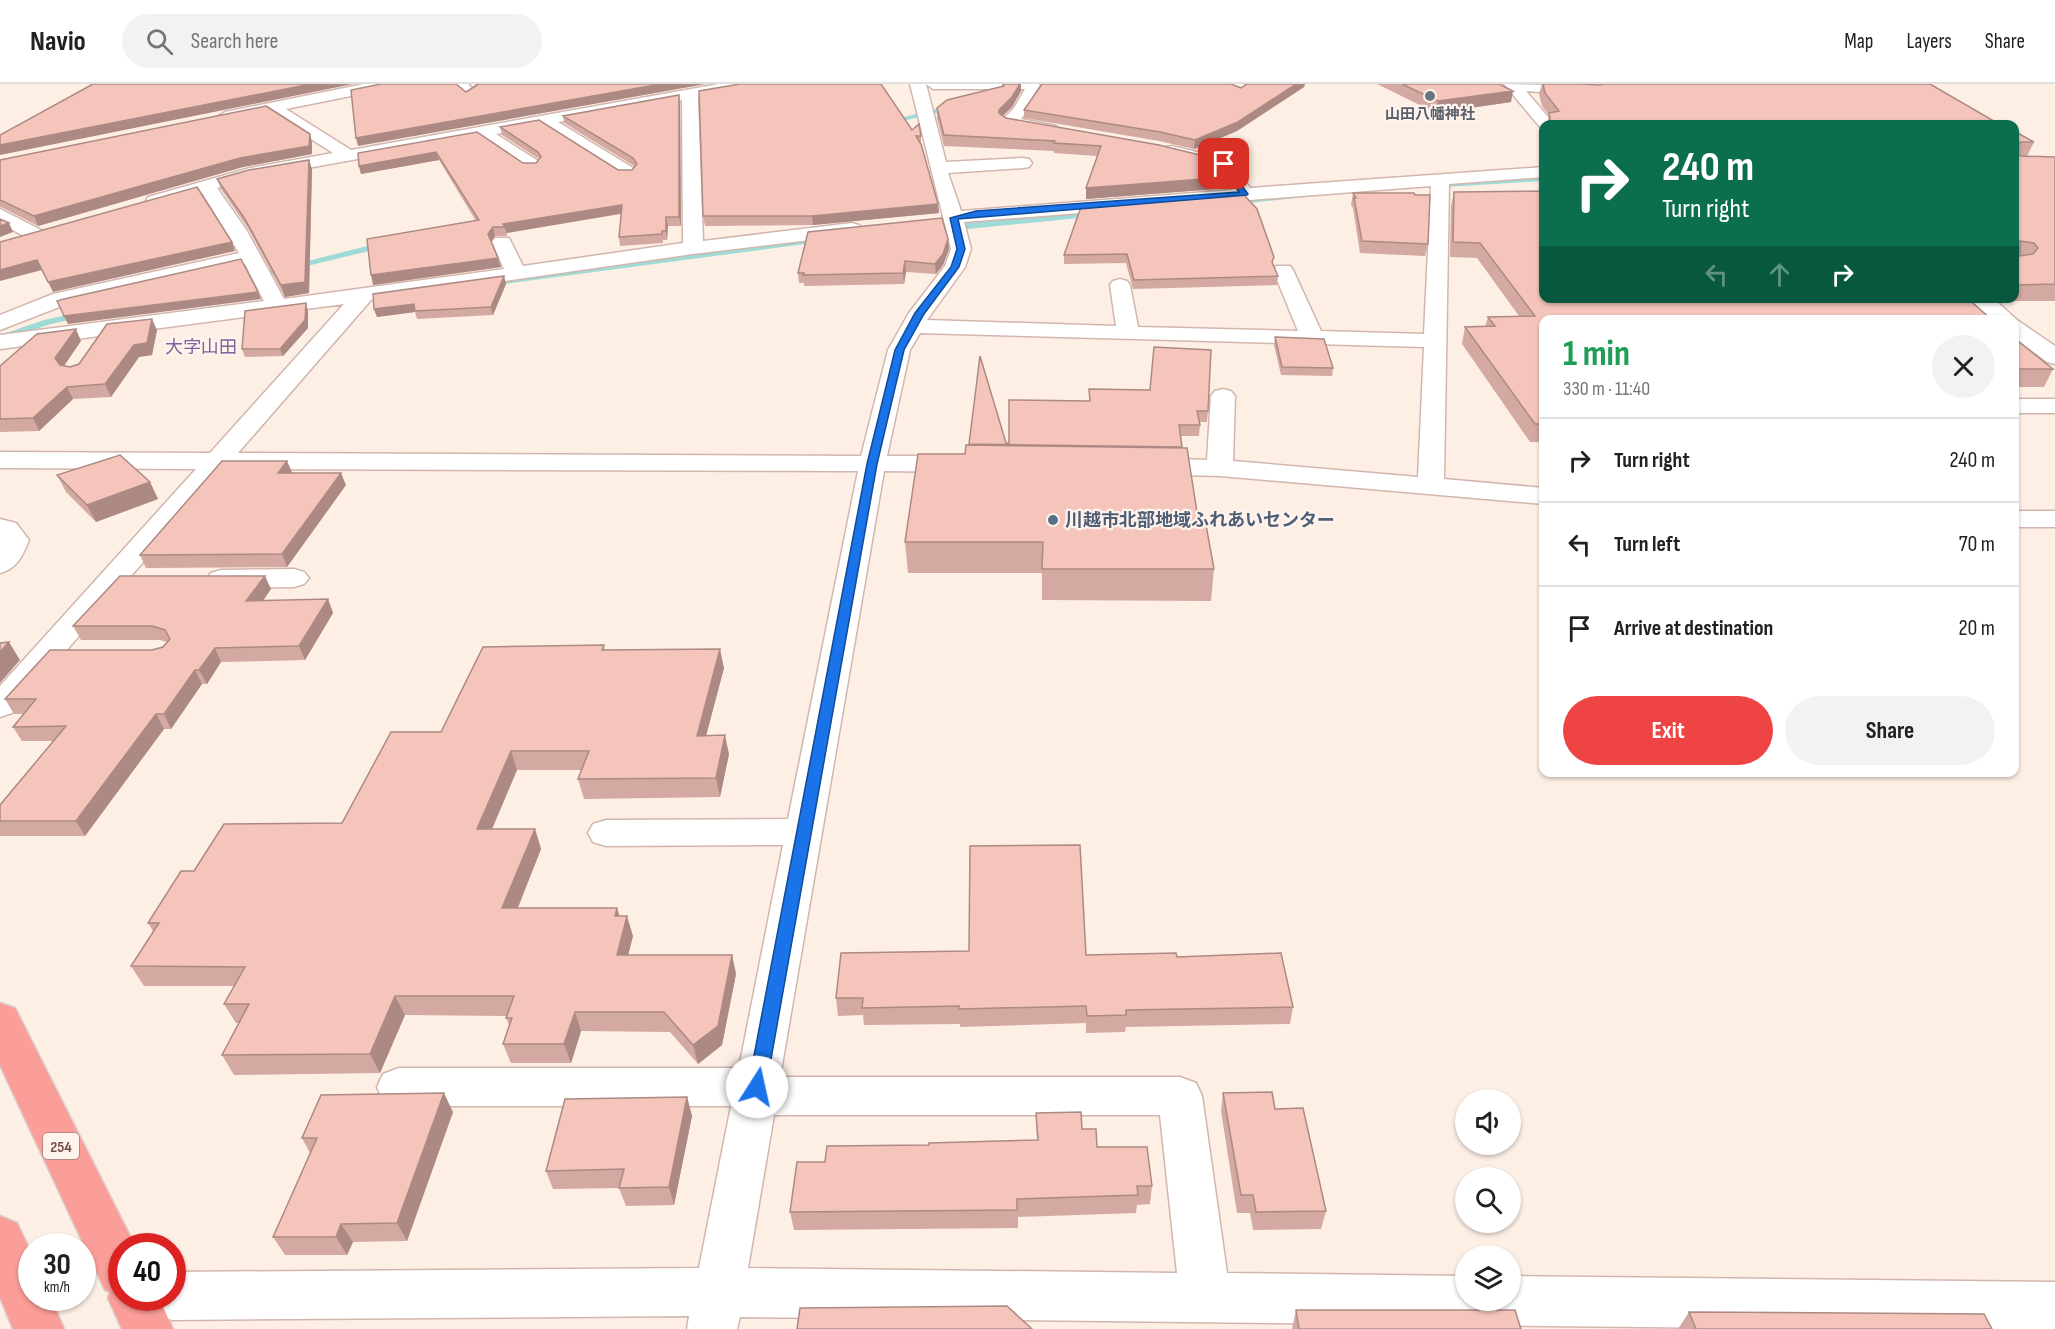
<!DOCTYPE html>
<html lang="en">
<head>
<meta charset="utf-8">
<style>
  body { margin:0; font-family:"Sofia Sans Condensed","Noto Sans JP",sans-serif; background:#f2f2f2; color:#202124; height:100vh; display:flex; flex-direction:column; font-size:22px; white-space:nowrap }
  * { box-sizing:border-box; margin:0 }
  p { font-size:20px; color:#757577 }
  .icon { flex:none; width:33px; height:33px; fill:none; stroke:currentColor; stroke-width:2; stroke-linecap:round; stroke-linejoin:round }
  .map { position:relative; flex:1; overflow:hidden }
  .drawer { position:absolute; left:1539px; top:231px; width:480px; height:462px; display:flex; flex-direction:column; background:#fff; border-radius:12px; box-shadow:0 2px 4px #0004 }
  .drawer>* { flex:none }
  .hud { position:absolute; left:1539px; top:36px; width:480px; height:183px; border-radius:12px; box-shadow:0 2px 4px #0004; background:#0b6e4f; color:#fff; overflow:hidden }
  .tools { position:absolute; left:1455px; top:1005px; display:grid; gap:12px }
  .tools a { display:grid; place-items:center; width:66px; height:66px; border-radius:50%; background:#fff; box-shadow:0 2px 4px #0004; font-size:30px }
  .speed { position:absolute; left:18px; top:1149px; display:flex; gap:12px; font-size:30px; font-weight:700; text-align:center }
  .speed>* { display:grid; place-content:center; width:78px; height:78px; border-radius:50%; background:#fff; box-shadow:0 2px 4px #0004; line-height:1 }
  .speed small { font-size:15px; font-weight:400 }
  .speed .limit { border:9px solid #d22; background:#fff; color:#111 }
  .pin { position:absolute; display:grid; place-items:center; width:51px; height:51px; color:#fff; margin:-26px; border-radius:12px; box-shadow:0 3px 9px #0006 }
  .me { position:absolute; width:66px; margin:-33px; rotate:10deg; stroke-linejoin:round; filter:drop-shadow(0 0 4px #0008) }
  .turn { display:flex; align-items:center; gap:21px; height:126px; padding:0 24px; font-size:27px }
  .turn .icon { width:78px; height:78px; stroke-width:2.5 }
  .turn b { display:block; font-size:42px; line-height:51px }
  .lanes { display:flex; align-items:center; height:57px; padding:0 24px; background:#0003; justify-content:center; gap:30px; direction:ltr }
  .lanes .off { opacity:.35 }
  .round { display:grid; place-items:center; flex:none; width:63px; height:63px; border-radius:32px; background:#f2f2f2 }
  .headline { display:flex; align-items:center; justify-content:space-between; height:102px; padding:0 24px }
  h1 { font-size:36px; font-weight:700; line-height:45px; color:#1e9e55 }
  .button { display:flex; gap:12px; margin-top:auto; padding:12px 24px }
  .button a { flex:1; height:69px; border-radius:36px; background:#e44; color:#fff; font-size:24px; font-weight:700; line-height:69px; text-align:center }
  .button a+a { background:#f2f2f2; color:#202124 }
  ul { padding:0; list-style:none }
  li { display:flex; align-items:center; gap:18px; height:84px; padding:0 24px; border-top:2px solid #e0e0e0 }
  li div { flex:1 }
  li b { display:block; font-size:22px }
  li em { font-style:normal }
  header { display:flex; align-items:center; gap:36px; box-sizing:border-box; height:84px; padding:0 30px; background:#fff; border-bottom:2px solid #e0e0e0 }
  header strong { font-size:28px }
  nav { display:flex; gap:33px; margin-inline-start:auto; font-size:21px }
  .search { width:420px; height:54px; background:#f2f2f2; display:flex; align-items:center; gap:15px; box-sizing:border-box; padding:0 21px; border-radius:33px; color:#757577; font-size:22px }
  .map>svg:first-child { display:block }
</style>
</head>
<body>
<header>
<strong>Navio</strong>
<div class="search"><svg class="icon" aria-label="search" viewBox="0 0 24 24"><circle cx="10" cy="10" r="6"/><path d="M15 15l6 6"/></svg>Search here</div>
<nav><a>Map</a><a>Layers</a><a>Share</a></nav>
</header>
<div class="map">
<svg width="2055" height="1245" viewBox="0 0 2055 1245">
  <rect width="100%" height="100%" fill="#feefe5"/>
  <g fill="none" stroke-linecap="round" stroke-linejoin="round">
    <path fill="#9edbd7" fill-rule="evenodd" d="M955,20L958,24L885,41L881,39Z
      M1544,93V97L1430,104L1426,102L1430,100Z
      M1293,110H1296V114L1230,121L1226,118L1230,115Z
      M1096,127L1100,130L1099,132L946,147L942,144L946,141Z
      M824,152L827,153V157L497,201L492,198L497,195Z
      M387,157L390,158V162L249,196L244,193Z
      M85,227L88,228V232L51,240L0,257V251L44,236Z"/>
    <g stroke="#d2b6ad" stroke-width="3">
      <path id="minor" d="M364,0H394L386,5L286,25L351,66L719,0H752L744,5L698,13L703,157L852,139L859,141L862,145L859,149L852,151L693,170L371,216L238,369L861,372L888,266L909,229L945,182L951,165L910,0H1039L1041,6L1021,35L1056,42L1058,45L1050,50L1003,40L1001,37L1014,24L1025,5H933L926,0L946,78L1023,74L1029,75L1032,79L1029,83L1023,84L948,89L961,127L1233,106L1218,84L1166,71L1164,67L1166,63L1172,62L1230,76L1250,104L1544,83V93L1449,100L1444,395L1544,404V420L1220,392L1145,390L1136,388L1132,382L1136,376L1145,374L1207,376L1211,312L1215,307L1223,305L1231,307L1235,312L1233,377L1418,393L1424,263L920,249L910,266L887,372H961L970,374L974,380L970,386L961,388L884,387L780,993H1180L1196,999L1202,1012L1227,1189L1466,1192V1216H1510V1192L2055,1198V1245H1821L740,1233L737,1245H687L689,1232L172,1236L154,1229L148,1214H172V1188L699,1184L731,1022H399L383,1016L377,1003L383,990L399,984H739L783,761L606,762L593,758L588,749L593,740L606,736L788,735L858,387L224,385L12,629L0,633V602L196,385L0,384V368L210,369L344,220L0,265V251L264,217L245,180L67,220L0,246V231L53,210L239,169L202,109L155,123L148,121L146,117L148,113L250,84L333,69L270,29L225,38L217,33L225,28ZM682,16L683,159L523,182L509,154H495L492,158L504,185L284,215L247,147L217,104L253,94L479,53L526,85H538L541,81L538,77L496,50L541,41L621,92H633L636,88L633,84L558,38ZM1431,102L1424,250L1321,247L1293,186L1290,182H1276L1273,186L1298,247L1138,243L1130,201L1127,197L1120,195L1113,197L1110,201L1116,242L927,236L965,183L971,165L964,138ZM774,1031H1160L1177,1189L748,1184Z
        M451,0H468L477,9L469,14L464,12Z
        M1504,0L1596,2L1600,0H1616L1618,4L1615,7L1596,12L1526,7L1554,40H1544V44L1540,43Z
        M0,125L43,147L46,151L43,155H29L0,139Z
        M1969,214H1993L2017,236L2055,262V280L2047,278L2014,253V236H1992Z
        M2014,315H2055V329H2014Z
        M2014,427H2055V443H2014Z
        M0,435L16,439L29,456C23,471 17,485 0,489Z
        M294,485L304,488L309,494L304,500L294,503L221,504L211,501L206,495L211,489L221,486Z"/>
    </g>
    <g stroke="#d9cecc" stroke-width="3">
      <path id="highway" d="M0,919L15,924L135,1162H122V1214H159L173,1245H122L108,1214L110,1208L105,1206L0,981Z
        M0,1132L17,1139L32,1171V1214H51L64,1245H13L0,1213Z"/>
    </g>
    <use href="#minor" fill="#fff" fill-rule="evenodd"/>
    <use href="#highway" fill="#fb9d99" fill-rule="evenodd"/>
  </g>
  <path fill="#d3a9a1" d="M1002,0H1021V7L1012,23L1003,32L1006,34L1230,93L1229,104L1086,115V104L1097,72L1054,69V67L944,62L937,34V24L1002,2Z
    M1041,0H1231L1241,4L1245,1L1244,0H1305L1304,3L1237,47L1194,65L1159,57L1024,34V26Z
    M1377,0H1499L1511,18L1436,29Z
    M1542,0H1582L1999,40H1547L1549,31L1542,22L1539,10Z
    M680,19L681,142H668L667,156H663V159L620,162L619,153L621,130L507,149V152H495L491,157L501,183L373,201L476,137L439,76L361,90L359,82L477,48L523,79H536L539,75L502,51L500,43L618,86H632L634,82L564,39L563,32Z
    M912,46L921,52V60L938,120L939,129L813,141L705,142L703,132Z
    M2014,47L2034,58L2027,72H2021L2055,73V217H2000L1996,214H2014Z
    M310,50L312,59V70L243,83L38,142L1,123L0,124V76Z
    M309,76L312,85L309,209L285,213L249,146L221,105L217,95Z
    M1454,108L1544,214H1970L1969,217L1544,236V358H1530L1462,260L1465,243H1485L1488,233L1519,232L1477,174L1450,173L1451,122Z
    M1353,109L1428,160L1425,172L1360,169L1353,124L1351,121Z
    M1081,123L1273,181L1278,192L1277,201L1133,205L1126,179L1064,180V171Z
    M948,155L949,165L943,181L936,190L906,188L904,200L804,202V199H799L798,189Z
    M504,192L506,200L493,231L417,235L415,228L377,233L374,225Z
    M308,227V244L283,272L245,273L242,265Z
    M157,246L152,271L139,273L111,313L73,315L39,347L0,348V282L81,257L64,282L70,283L79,280Z
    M1275,253L1333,284L1332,292L1281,291L1274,261Z
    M2014,254L2053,285L2044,303H2014Z
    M1089,305L1208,327L1207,338H1199L1200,341L1199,352H1181L1182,364L1199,441L1214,485L1211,517L1042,516V489H908L905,458L965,370L1009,359L1089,317Z
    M292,388V389L346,401L287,483L146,484L140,471Z
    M57,391L150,398L158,415L96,438L66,408Z
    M271,505L263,517L328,515L333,529L305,576L221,578L207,600H202L171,645H164L85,752H0V721L54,657H22L13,643L24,630H14L5,615L152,566L163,563L167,558L160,556H81L73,542Z
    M604,561L605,566L724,584L706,651L729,670L720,713L584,715L578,695L582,686H517L492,745H535L541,765L517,824L620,832L633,852L628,871H732L736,890L722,961L698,980L670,948L581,947L571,979H511L503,960L509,941L506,934L507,932L405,931L380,989L234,991L222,971L239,939H236L224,920L234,902H144L131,882L153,847L148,839L194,787L342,739L441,648Z
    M1086,871L1177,873L1293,923L1290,940L1126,943L1125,948L1086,949V939L960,943V940L864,941L863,931L838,932L836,914Z
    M1223,1009L1275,1025L1326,1127L1321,1145L1253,1146L1250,1129H1237L1221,1027Z
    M687,1013L692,1032L674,1121L626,1122L619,1104L553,1105L546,1087Z
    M453,1028L407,1157L353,1158L347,1171H285L273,1153L310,1069L302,1054Z
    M1036,1029L1082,1045L1097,1063L1152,1102L1150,1120L1137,1121L1136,1129L1018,1133V1144L794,1146L790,1128L825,1078L929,1061L1037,1056Z
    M1296,1226L1521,1245H1292Z
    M1689,1228L1992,1245H1678Z"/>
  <path fill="#ac8a83" d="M311,0H353L0,71V61Z
    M661,0H706L358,62L356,54Z
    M1020,0H1021V7L1012,23L999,35V26Z
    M1296,0H1305L1304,3L1237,47L1194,65L1195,56Z
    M1513,7L1511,18L1436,29L1438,17Z
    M679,11L680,19L681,142L679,133Z
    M310,50L312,59V70L243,83L38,142L34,132Z
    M436,68L439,76L361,90L359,82Z
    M309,76L312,85L309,209L285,213L281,201Z
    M1230,93L1229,104L1086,115V104Z
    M938,120L939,129L813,141L812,132Z
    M622,121L624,129L507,149L503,140Z
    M666,133L668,142L667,156L666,147Z
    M9,139L13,148L0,153V142Z
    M493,143L495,152L490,159L488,150Z
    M948,155L949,165L943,181L936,190L935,180Z
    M232,158L235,167L53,208L48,198Z
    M498,174L501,183L373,201L371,191Z
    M37,176L42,186L0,197V186Z
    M905,177L906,188L904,200L903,189Z
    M504,192L506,200L493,231L491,223Z
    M258,208L261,215L68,240L64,232Z
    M306,219L308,227V244L283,272L280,265Z
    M414,220L415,228L377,233L374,225Z
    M152,235L157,246L152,271L139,273L111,313L105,300Z
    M76,245L81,257L61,286L55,274Z
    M67,303L73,315L39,347L33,334Z
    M287,377L292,388L283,401L278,389Z
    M341,389L346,401L287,483L282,470Z
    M150,398L158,415L96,438L87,421Z
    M265,492L271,505L253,531L246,517Z
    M328,515L333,529L305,576L299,562Z
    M9,558L20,576L0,599V568Z
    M215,564L221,578L207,600L199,586Z
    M720,565L724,584L701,671L697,652Z
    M195,586L202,600L171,645L164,630Z
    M156,630L164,645L85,752L76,737Z
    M725,651L729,670L720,713L716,694Z
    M511,667L517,686L484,764L477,745Z
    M535,745L541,765L510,844L502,824Z
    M617,824L623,843L615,832Z
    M627,832L633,852L623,891L617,871Z
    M732,871L736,890L722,961L698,980L693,961Z
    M395,912L405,931L380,989L370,970Z
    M575,928L581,947L571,979L564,960Z
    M444,1009L453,1028L407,1157L397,1139Z
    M687,1013L692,1032L674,1121L669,1103Z
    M341,1140L353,1158L347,1171L336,1153Z"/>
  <path fill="#f5c5bb" stroke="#ac8a83" stroke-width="1.5" fill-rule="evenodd" d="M93,0H311L0,61V51Z
    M381,0H456L466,8L477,1L476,0H661L356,54L351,6Z
    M740,0H881L912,46L919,40L921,52H916L921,60L938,120L812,132H703L699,7Z
    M1003,0H1020L1012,13L999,26V29L1006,34L1159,61L1212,74L1230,93L1086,104L1101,62L1054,59L1055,57L944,51L937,24L947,16L1004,2Z
    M1042,0H1231L1241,4L1247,0H1296L1238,38L1195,56L1160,48L1024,26Z
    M1402,0H1499L1513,7L1438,17Z
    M1543,0H1582L1600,1L1604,0H1930L1999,40H1551L1549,29L1559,27L1545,9Z
    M679,11V133H666V147H662V150L619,153L622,121L503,140L505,143H493L488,150L498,174L371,191L367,155L479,136L436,68L359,82L358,69L477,48L523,79H536L541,73L538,68L500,43L539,36L618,86H632L637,80L633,74L563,32Z
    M266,22L310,50L309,62L240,74L34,132L0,116V76Z
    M2014,47L2034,58H2019L2018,70L2021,72L2055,73V200L2014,201ZM2020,157L2034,159L2038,164L2033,170L2020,172Z
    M309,76L305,198L281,201L245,135L217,95L249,86Z
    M197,103L232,158L48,198L37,176L0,186V158Z
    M1544,107V214H1967L1992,236H1544V340H1535L1465,243L1495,242L1488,233L1535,232L1480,159L1453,158L1454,108Z
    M1353,109H1414L1415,111H1430L1428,160L1362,157L1354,114H1356Z
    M1243,110L1257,125L1274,173L1272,178L1278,192L1134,196L1127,170L1064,171L1081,123Z
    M942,134L948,155L943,170L935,180L905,177L903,189L803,191L804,189H798L808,148Z
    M0,135L9,139L0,142Z
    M241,175L258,208L64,232L57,217L64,215Z
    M504,192L491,223L415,227L414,220L374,225L373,210Z
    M306,219L305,236L280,265H242L245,227Z
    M152,235L147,259L134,261L105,300L67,303L33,334L0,335V282L37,250L76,245L55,274L60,281L70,283L79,280L107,240Z
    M1275,253L1324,255L1333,284L1282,283Z
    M2014,254L2053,285H2014Z
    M1154,263L1211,266L1208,327H1197L1200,341H1179L1182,363L969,360L980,272L1006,359H1009V316L1090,317L1089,305L1150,306Z
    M966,361L1187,364L1199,441H1206L1214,485H1042L1043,458H905L918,370H965Z
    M120,371L150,398L87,421L57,391Z
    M222,377H287L278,389H341L282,470L140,471Z
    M120,492H265L246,517L328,515L299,562L215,564L199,586H195L164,630H156L76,737H0V721L66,642L13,643L36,615H5L50,566H152L163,563L170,555L165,546L152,542H73Z
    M9,558L0,568V559Z
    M604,561L602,566L720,565L697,652L725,651L716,694L578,695L589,667H511L477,745H535L502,824H617L615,832H627L617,871H732L718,942L693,961L664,928H575L564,960H503L512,934H506L514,912H395L370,970L222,971L249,920H224L245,883L131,882L159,839H148L181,787H194L224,740L342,739L391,648H441L483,563Z
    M1080,761L1086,871L1176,869L1177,873L1281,869L1293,923L1126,926V931L1087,932L1086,922L959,925V922L862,924L863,914H836L841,869L969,867L970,762Z
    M1272,1008L1275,1025L1303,1024L1326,1127L1256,1128L1253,1111H1241L1223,1009Z
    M444,1009L397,1139L341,1140L336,1153H273L317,1054H302L321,1011Z
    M687,1013L669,1103L619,1104L624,1085L546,1087L565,1015Z
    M1081,1028L1082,1045H1096L1097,1063H1147L1152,1102H1137L1138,1111L1017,1115V1126L790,1128L797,1078H825L827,1062L929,1061V1059L1038,1056L1036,1029Z
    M1007,1222L1032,1245H797L800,1224Z
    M1296,1226H1515L1521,1245H1299Z
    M1689,1228L1984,1230L1992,1245H1696Z"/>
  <path fill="#1a73e8" stroke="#114b97" stroke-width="1.5" d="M1224,78L1248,110L1247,111L958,135L965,165L959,183L924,230L904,266L877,380L766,1003L763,1008L757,1010L751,1008L748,1003L867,380L895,266L915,229L951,183L957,165L950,134L976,127L1239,108L1220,80Z"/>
  <circle fill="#6b7280" stroke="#fff4ed" stroke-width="2" cx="1430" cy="12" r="6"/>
  <circle fill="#5c6f8a" stroke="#fff4ed" stroke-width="2" cx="1053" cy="436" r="6"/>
  <g text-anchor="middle" stroke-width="4.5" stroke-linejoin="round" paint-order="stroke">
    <g font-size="15" font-weight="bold" fill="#5b616d" stroke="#fff4ed">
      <text x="1430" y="35">山田八幡神社</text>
    </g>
    <rect fill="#fff4ed" stroke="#a0807a" stroke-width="1.5" x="43" y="1049" width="36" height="26" rx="4.5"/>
    <g font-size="16" font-weight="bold" fill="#784f48">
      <text x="61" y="1068">254</text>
    </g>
    <g font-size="18" fill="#7d649c" stroke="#fff4ed">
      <text x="201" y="269">大字山田</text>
    </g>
    <g font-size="18" font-weight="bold" fill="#4e5e75" stroke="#fff4ed" text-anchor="start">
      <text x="1065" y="442">川越市北部地域ふれあいセンター</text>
    </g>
  </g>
</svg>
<div class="tools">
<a><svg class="icon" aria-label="sound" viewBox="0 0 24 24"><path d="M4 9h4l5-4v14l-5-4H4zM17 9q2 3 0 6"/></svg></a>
<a><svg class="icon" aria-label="search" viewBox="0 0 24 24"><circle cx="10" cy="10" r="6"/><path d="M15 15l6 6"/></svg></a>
<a><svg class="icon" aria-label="layers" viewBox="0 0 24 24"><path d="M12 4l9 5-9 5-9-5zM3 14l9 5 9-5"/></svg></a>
</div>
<div class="speed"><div>30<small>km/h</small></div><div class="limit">40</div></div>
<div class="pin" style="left:1224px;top:80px;background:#d93025"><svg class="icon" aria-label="arrive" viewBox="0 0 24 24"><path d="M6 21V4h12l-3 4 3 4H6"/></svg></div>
<svg class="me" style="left:757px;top:1003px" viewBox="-20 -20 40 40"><circle r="19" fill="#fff"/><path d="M0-13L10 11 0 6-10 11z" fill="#1a73e8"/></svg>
<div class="hud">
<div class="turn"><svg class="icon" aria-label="right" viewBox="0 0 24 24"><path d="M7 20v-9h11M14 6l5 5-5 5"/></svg><div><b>240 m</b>Turn right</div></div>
<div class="lanes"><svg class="icon off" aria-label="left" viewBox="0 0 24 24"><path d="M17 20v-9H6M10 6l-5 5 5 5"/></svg><svg class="icon off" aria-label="ahead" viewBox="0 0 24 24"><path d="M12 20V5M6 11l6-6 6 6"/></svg><svg class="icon" aria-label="right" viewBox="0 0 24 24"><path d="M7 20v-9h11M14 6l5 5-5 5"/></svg></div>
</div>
<section class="drawer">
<div class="headline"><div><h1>1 min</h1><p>330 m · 11:40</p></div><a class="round"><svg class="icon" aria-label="close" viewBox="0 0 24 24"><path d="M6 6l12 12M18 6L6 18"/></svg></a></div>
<ul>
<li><svg class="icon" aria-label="right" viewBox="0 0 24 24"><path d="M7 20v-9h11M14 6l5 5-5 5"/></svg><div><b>Turn right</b></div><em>240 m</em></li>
<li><svg class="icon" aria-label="left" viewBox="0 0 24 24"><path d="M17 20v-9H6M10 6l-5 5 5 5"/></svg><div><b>Turn left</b></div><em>70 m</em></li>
<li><svg class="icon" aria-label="arrive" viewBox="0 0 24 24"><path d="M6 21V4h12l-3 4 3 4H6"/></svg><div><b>Arrive at destination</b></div><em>20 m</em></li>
</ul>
<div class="button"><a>Exit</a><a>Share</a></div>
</section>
</div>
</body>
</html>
